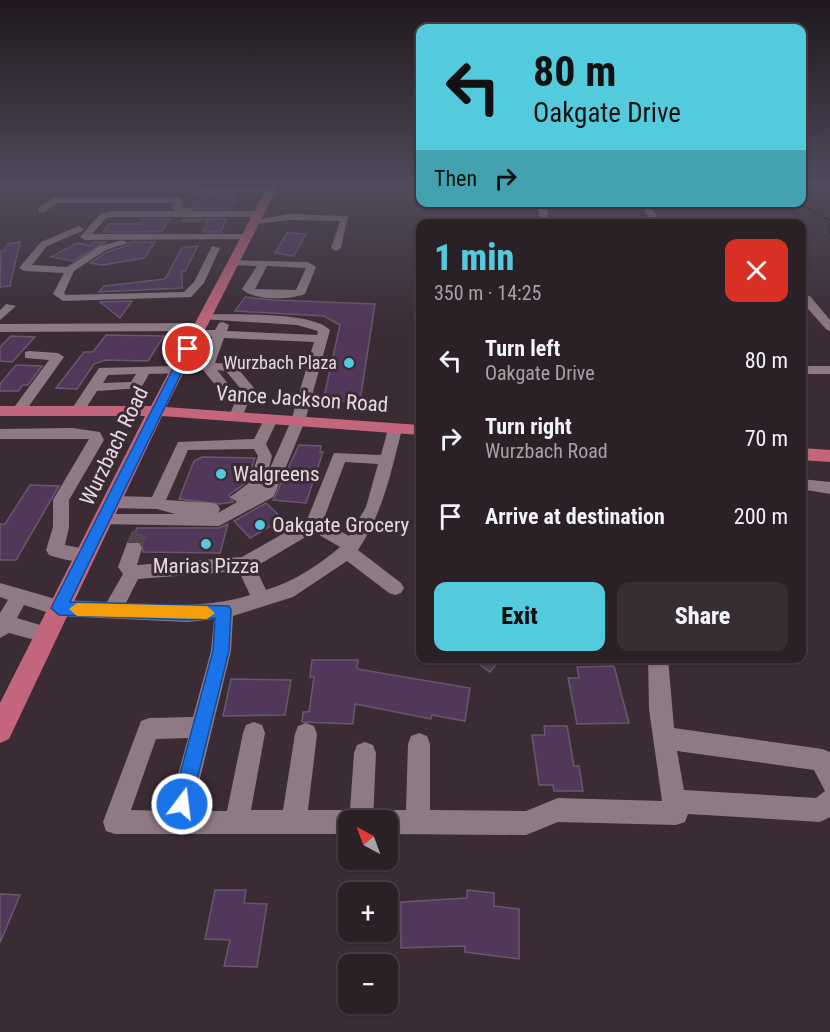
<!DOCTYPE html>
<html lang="en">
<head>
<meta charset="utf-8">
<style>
  body { margin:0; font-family:"Roboto Condensed",sans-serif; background:#382d33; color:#f1f3f6; height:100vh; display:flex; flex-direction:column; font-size:22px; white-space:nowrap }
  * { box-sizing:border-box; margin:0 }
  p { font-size:20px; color:#a6a3a7 }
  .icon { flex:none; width:33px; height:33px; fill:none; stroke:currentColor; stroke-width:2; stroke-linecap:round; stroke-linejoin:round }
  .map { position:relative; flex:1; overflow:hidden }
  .panel { position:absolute; left:416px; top:219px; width:390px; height:444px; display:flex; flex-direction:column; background:#2c2027; border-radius:12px; box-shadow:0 2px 4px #0004,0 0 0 2px #483e44 }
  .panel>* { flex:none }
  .hud { position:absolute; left:416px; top:24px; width:390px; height:183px; border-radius:12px; box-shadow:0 2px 4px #0004,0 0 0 2px #483e44; background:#54cadd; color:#111; overflow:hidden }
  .needle { width:39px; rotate:319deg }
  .fabs { position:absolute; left:338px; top:810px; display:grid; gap:12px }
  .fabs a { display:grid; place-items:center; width:60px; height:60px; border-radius:12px; background:#2c2027; box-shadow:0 2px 4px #0004,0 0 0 2px #483e44; font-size:30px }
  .pin { position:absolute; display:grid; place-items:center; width:51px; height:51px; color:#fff; margin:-26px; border:3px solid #fff; border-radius:50%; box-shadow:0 2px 6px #0007 }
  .me { position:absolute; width:66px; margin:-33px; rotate:15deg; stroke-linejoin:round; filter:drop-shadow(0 0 4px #0008) }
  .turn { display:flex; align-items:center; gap:21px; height:126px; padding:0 18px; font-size:27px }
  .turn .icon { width:78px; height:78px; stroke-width:2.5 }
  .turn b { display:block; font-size:42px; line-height:51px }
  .then { display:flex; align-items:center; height:57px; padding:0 18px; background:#0003; gap:12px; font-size:22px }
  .round { display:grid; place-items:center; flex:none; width:63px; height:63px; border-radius:12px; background:#382d33 }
  .summary { display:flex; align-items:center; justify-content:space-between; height:102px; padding:0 18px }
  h1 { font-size:36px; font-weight:800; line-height:45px; color:#54cadd }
  .action { display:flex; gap:12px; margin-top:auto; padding:12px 18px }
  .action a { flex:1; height:69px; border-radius:12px; background:#54cadd; color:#111; font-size:24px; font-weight:800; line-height:69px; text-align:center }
  .action a+a { background:#382d33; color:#f1f3f6 }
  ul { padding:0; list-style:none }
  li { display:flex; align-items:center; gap:18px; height:78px; padding:0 18px }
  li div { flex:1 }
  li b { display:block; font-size:22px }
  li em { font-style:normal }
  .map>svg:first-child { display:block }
</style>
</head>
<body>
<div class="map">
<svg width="830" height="1032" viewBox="0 0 830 1032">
  <rect width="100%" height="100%" fill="#3b2b34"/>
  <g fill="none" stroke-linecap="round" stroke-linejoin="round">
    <path stroke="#150d2f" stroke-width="2" d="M795,202L830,220
      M830,224V233"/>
  </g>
  <path fill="#51375a" stroke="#665a6a" stroke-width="1.5" d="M204,195H236L230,209H194L191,206L194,201H200Z
    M142,219H170L161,232H103L109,224H140Z
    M184,219H226L221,232H203L208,221H182Z
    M287,233L306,234L294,256L275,253Z
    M20,242L10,286L0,287L1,251H5L7,244Z
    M94,242H106L73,261L51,257L77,243L91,246Z
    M130,242H155L144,258L102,265L90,263L107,252L129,245Z
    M198,246L185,271H182V288L99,292L104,286L165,279L182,248Z
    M245,297L272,300L375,304L360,401H323L340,325L324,316L235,311Z
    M132,301L120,318L100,302Z
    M106,335L164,336L148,361L105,360L94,364L77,389L56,388L84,352H93Z
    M11,336L35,337L12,362L0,361V347Z
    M16,365L42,366L28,385H23L18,391H0V384Z
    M299,445L321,446L320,452H323L306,503L273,500Z
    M202,457L255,458L247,482L229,495L233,502L220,504L179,499L194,461Z
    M30,485L59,486L16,560H0V524H5Z
    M266,503L283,519L250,538L234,521Z
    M228,524L220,553L143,552L141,542L131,541L137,528H219Z
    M470,658H501L490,672Z
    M312,660H358L357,669L470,688L465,721L432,715L431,719L355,704L353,724L302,722L303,712H309L314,677H310Z
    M614,666L629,723L577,724L568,678H579L577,667Z
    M231,679L291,680L285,715L223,716Z
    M544,726H567L574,766H579L583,791H554L553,785H539L532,735H545Z
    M215,890H246L244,903L267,904L257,967L224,966L230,940L205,939Z
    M467,890L494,893V906L519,909V959L465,952V946L401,948V902L467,898Z
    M0,894L20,895L0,943Z"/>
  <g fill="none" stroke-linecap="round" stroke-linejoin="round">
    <path stroke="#55454e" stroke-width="16" stroke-dasharray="16 8" stroke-linecap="butt" d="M133,548L142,528"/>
    <path fill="#8e7a85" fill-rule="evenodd" d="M192,186H200L199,188H271L275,190L271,192L193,193L189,191Z
      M824,186H830V189Z
      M54,197L179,198L183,201L180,207L192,208V211H258L262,214L258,217H111L106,218L92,234H250L252,236L247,239L85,240L80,237L100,214L111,211H175L171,207L173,203H56L45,212H39V208Z
      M537,202H545L550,224H541Z
      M646,202H666L651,207L661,224H652L642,205Z
      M288,214L348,216L341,248L336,251L331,248L340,221L289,220L255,224L251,221Z
      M79,226L84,229L82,231L47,246L32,265L67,267L100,246L123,240L128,243L106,250L74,271L64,293L66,295L184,292L194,282L212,246L220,248L204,283L191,297L63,301L53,294L64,273L24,271L19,268L41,242Z
      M229,260L308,262L316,267L305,294C289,300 254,301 242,289L257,266L233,265L229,264ZM267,266L306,268L296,290L255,289Z
      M801,295L810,296L830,320V331L826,329L801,301Z
      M6,304L16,306L0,320V310Z
      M205,314C233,315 311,311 330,330L305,421L275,493L273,497L219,526L96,524L94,520L96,516L102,514H175L157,509L111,508L103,502L111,496L152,497L178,442L254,439L266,416L271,415L278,419L266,444L272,456L267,475L291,421L314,342L224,338L215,363L234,364L254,388L241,420L236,421L229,417L236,399L225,397L203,370L183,369L182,373L149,374L141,388L97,391L83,413L78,414L71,410L99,368L175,366L176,362H203L212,337L192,336V331L0,332V324L199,323L205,327L202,330H215L219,323L223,322L229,325L227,331L317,335L318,331L297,325L201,319L199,317ZM217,370L226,371L240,388L239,391H234ZM136,374L131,382L103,383L108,375ZM254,449L258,456L249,483L230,497L237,502L218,513L220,509L218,505L212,503L166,500L188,450Z
      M29,351L58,353L64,357L24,413L19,414L12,410L49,360L25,358V352Z
      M801,366H830V374H801Z
      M395,424L402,429C391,472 383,513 358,550L401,583L404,588L401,593L395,595L389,593L347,561L293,597L233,616L231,651L192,811H227L243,733L246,725L254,722L262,725L265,733L251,810H283L295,734L298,726L306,723L314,726L317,734L308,810H350L354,753L357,745L365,742L373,745L376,753L373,820H348V834H115L106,831L103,822L141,721L149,718L193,717L211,651L214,619L188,622L59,616L24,605L17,618L53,629L56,635L53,641L46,643L9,633L0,638V613L8,600L0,597V583L59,600L107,602L123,574L118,567L127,543H139L142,548L137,565L242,557L307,520L334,453L381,455L388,429ZM345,462L378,464L366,507L349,536L323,521ZM314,532L340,547C319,565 293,582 266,590L255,567ZM239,571L250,595C209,608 168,605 126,603L138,579ZM188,738L168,811L131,810L156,739Z
      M72,428L100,432L104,440L69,500V527L65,545L91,550L94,555L91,560C79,564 61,559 49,555L46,550L53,527V500L89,439H0V429Z
      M801,479L830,482V494L801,489Z
      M648,658H668L674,728L822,749L830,752V817L820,822L688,814L685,822L676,825L558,822L526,835L387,834V820H375L378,813L387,810H406L408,744L411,736L419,733L427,736L430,744V810L526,811L558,798L662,801L649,709ZM677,751L814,770L825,791L816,798L684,790Z"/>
    <path fill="#c3667b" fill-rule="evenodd" d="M268,186H278L166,407L420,425V435L162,416L9,739L0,743V703L145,416H0V406H151Z
      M801,448L830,450V462L801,460Z"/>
  </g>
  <linearGradient id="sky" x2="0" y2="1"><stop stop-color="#20181d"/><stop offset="0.56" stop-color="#4f4a5c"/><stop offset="1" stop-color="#4f4a5c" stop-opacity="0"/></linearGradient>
  <rect width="830" height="330" fill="url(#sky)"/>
  <path fill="#1a73e8" stroke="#114b97" stroke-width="1.5" d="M188,346L193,349L70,602L229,606L231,610L229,651L191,804L188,811L182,813L175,811L172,804L213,651L215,618L188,620L59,615L51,608L183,349Z"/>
  <path fill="#f59e0b" d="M77,603L207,606L215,613L207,619L77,616L69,609Z"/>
  <g fill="#54cadd" stroke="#3b2b34" stroke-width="2">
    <circle cx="349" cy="363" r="6"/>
    <circle cx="221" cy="474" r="6"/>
    <circle cx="260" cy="525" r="6"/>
    <circle cx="206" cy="544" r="6"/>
  </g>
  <g text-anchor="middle" stroke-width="6" stroke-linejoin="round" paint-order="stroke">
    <g font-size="18" fill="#e6dae0" stroke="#3b2b34" text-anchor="end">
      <text x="337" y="369">Wurzbach Plaza</text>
    </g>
    <g font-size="21" fill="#e6dae0" stroke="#3b2b34">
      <text transform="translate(302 399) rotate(4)" y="7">Vance Jackson Road</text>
      <text transform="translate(114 446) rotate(-64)" y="7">Wurzbach Road</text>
    </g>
    <g font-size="21" fill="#e6dae0" stroke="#3b2b34" text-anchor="start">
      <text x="233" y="481">Walgreens</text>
      <text x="272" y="532">Oakgate Grocery</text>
      <text x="206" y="573" text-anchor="middle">Marias Pizza</text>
    </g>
  </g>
</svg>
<div class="fabs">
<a><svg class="needle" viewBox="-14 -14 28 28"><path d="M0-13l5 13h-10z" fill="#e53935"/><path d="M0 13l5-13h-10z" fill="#a6a3a7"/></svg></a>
<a>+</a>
<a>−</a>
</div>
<div class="pin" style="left:188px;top:349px;background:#d93025"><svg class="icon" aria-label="arrive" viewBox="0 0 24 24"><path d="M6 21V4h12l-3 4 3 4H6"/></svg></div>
<svg class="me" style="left:182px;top:804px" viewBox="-20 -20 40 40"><circle r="17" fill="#1a73e8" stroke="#fff" stroke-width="3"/><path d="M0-11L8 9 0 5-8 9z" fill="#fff"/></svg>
<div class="hud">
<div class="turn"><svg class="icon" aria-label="left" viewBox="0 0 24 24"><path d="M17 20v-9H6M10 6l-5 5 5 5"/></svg><div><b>80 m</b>Oakgate Drive</div></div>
<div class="then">Then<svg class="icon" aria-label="right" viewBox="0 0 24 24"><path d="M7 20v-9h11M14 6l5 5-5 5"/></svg></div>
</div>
<section class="panel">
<div class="summary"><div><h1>1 min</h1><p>350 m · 14:25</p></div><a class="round" style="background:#d93025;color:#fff"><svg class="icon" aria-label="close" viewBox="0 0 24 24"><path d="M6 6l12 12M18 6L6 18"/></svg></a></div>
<ul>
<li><svg class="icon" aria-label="left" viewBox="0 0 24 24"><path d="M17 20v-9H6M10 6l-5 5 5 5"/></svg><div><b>Turn left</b><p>Oakgate Drive</p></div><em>80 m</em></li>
<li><svg class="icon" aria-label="right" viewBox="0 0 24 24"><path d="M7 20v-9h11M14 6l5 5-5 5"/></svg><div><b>Turn right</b><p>Wurzbach Road</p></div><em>70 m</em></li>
<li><svg class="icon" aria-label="arrive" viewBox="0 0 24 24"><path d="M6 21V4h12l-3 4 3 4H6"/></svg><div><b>Arrive at destination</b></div><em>200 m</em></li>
</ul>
<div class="action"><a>Exit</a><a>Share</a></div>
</section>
</div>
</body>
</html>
